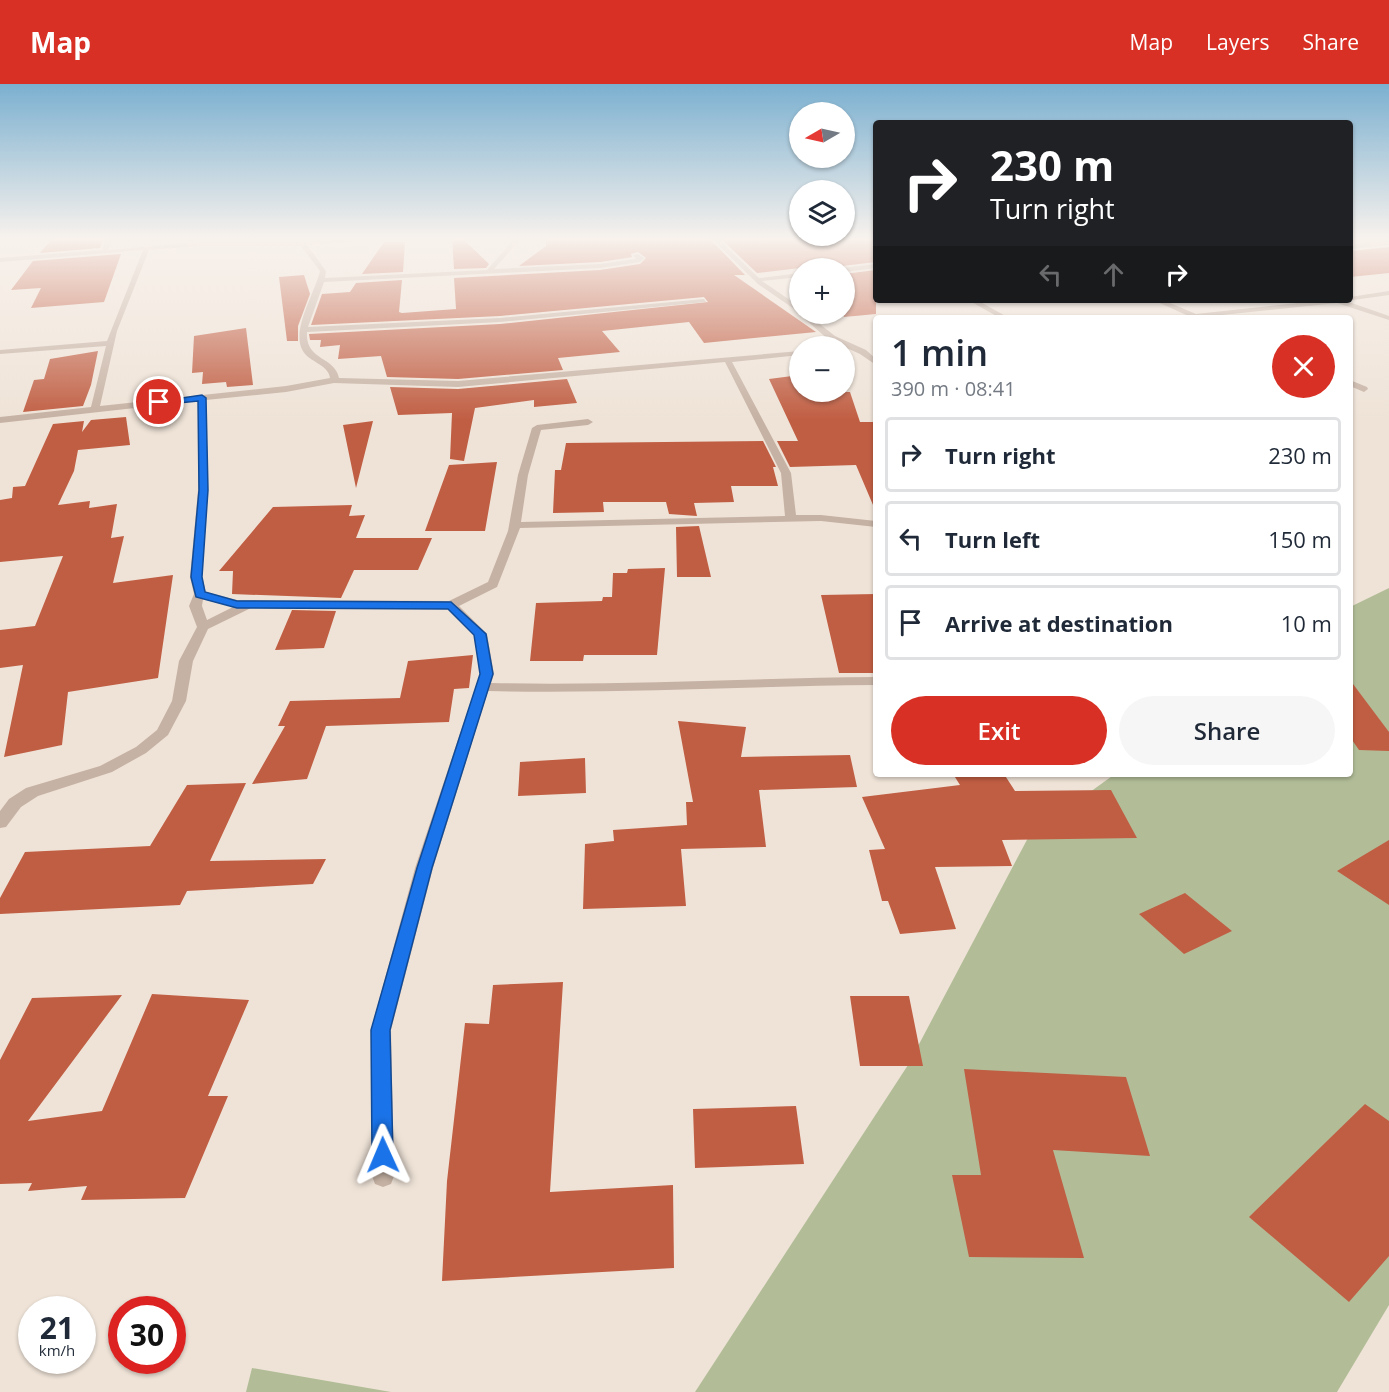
<!DOCTYPE html>
<html lang="en">
<head>
<meta charset="utf-8">
<style>
  body { margin:0; font-family:"Open Sans",sans-serif; background:#f6f6f7; color:#1f2937; height:100vh; display:flex; flex-direction:column; font-size:22px; white-space:nowrap }
  * { box-sizing:border-box; margin:0 }
  p { font-size:20px; color:#747a83 }
  .icon { flex:none; width:33px; height:33px; fill:none; stroke:currentColor; stroke-width:2; stroke-linecap:round; stroke-linejoin:round }
  .map { position:relative; flex:1; overflow:hidden }
  .sheet { position:absolute; left:873px; top:231px; width:480px; height:462px; display:flex; flex-direction:column; background:#fff; border-radius:6px; box-shadow:0 2px 4px #0004 }
  .sheet>* { flex:none }
  .hud { position:absolute; left:873px; top:36px; width:480px; height:183px; border-radius:6px; box-shadow:0 2px 4px #0004; background:#202124; color:#fff; overflow:hidden }
  .needle { width:39px; rotate:261deg }
  .fabs { position:absolute; left:789px; top:18px; display:grid; gap:12px }
  .fabs a { display:grid; place-items:center; width:66px; height:66px; border-radius:50%; background:#fff; box-shadow:0 2px 4px #0004; font-size:30px }
  .speed { position:absolute; left:18px; top:1212px; display:flex; gap:12px; font-size:30px; font-weight:700; text-align:center }
  .speed>* { display:grid; place-content:center; width:78px; height:78px; border-radius:50%; background:#fff; box-shadow:0 2px 4px #0004; line-height:1 }
  .speed small { font-size:15px; font-weight:400 }
  .speed .limit { border:9px solid #d22; background:#fff; color:#111 }
  .pin { position:absolute; display:grid; place-items:center; width:51px; height:51px; color:#fff; margin:-26px; border:3px solid #fff; border-radius:50%; box-shadow:0 2px 6px #0007 }
  .me { position:absolute; width:66px; margin:-33px; rotate:359deg; stroke-linejoin:round; filter:drop-shadow(0 0 4px #0008) }
  .turn { display:flex; align-items:center; gap:21px; height:126px; padding:0 18px; font-size:27px }
  .turn .icon { width:78px; height:78px; stroke-width:2.5 }
  .turn b { display:block; font-size:42px; line-height:51px }
  .lanes { display:flex; align-items:center; height:57px; padding:0 18px; background:#0003; justify-content:center; gap:30px; direction:ltr }
  .lanes .off { opacity:.35 }
  .round { display:grid; place-items:center; flex:none; width:63px; height:63px; border-radius:32px; background:#f6f6f7 }
  .headline { display:flex; align-items:center; justify-content:space-between; height:102px; padding:0 18px }
  h1 { font-size:36px; font-weight:600; line-height:45px }
  .button { display:flex; gap:12px; margin-top:auto; padding:12px 18px }
  .button a { flex:1; height:69px; border-radius:36px; background:#d93025; color:#fff; font-size:24px; font-weight:600; line-height:69px; text-align:center }
  .button a+a { background:#f6f6f7; color:#1f2937 }
  ul { padding:0; list-style:none }
  li { display:flex; align-items:center; gap:18px; height:75px; margin:0 12px 9px; padding:0 6px; border:3px solid #e0e1e3; border-radius:6px }
  li div { flex:1 }
  li b { display:block; font-size:22px }
  li em { font-style:normal }
  header { display:flex; align-items:center; gap:36px; box-sizing:border-box; height:84px; padding:0 30px; background:#d93025; color:#fff }
  header strong { font-size:28px }
  nav { display:flex; gap:33px; margin-inline-start:auto; font-size:21px }
  .map>svg:first-child { display:block }
</style>
</head>
<body>
<header>
<strong>Map</strong>
<nav><a>Map</a><a>Layers</a><a>Share</a></nav>
</header>
<div class="map">
<svg width="1389" height="1308" viewBox="0 0 1389 1308">
  <rect width="100%" height="100%" fill="#efe3d7"/>
  <path fill="#b2bd98" d="M1389,504V1221L1337,1308H695L908,981L1029,752L1115,690H1350V523Z
    M252,1284L391,1308H246Z"/>
  <path fill="#c05e43" d="M53,153H105L100,164L40,169Z
    M452,153H461L489,180L486,184L454,185Z
    M546,153H708L745,191H734L816,248L704,259L689,238L602,247L620,268L558,274L563,286L458,295L387,293L381,272L338,275L340,261L320,263L321,256H310L309,250L500,240L708,218L704,213L500,232L311,241L322,210L350,208L356,199L402,196L399,228L402,229L456,225L454,194L600,186L640,180L646,174L638,168L631,170L632,173L600,178L519,182L546,162Z
    M719,153H876V178L842,182L840,184H800L757,189Z
    M384,158H405L403,188L362,190Z
    M1389,163V189L1350,193V167Z
    M121,170L104,218L31,224L41,204L11,206L33,177Z
    M876,186V230L844,233V190Z
    M304,191L310,210L298,242V257H287L279,193Z
    M246,244L253,301L227,303L226,298L202,300L203,288L192,289L194,252Z
    M98,267L91,301L83,322L23,328L34,296L44,295L50,275Z
    M800,291V308H850L860,338H876V428L856,381L790,383L777,357H798L769,295Z
    M567,295L577,319L534,323V316L475,324L464,377L450,375L452,329L398,331L390,303L458,305Z
    M126,333L130,361L78,366L74,387L58,421L90,417L89,424L117,420L111,454L124,452L113,499L173,491L158,594L68,608L62,661L4,673L23,581L0,584V546L35,542L63,472L0,478V416L12,414L13,403L25,402L53,340L84,337L82,348L91,336Z
    M373,337L356,404L343,341Z
    M763,357L776,383H773L778,402H731L734,418L694,419L697,432L669,430L666,418H603L604,428L553,429L555,386H561L566,359Z
    M497,378L485,447H425L449,381Z
    M352,421L349,432L365,431L356,454H432L418,486H354L341,514L232,510L233,487H219L273,423Z
    M699,442L711,493H677L676,443Z
    M665,484L657,571H584L583,577H530L536,519L602,517L603,513H612L613,489H627L628,485Z
    M876,510V589H839L821,511Z
    M292,526L336,527L324,564L275,566Z
    M473,571L469,604L454,605L449,638L326,642L307,695L252,700L285,642H278L290,617L400,614L408,577Z
    M1350,596L1389,648V667L1359,666L1350,653Z
    M678,637L746,643L741,673L850,671L857,703L759,706L766,763L681,765L686,822L583,825L585,760L614,757L613,746L687,741L686,718H693Z
    M585,674L586,709L518,712L520,678Z
    M953,690H1004L1015,707L1111,706L1137,754L1002,756L1012,782L935,783L956,845L900,850L888,817H882L869,766L885,765L862,713L960,701Z
    M246,699L210,777L326,775L313,800L187,807L180,821L0,830V814L25,768L150,762L187,701Z
    M1389,756V821L1337,787Z
    M1185,809L1232,847L1184,870L1139,830Z
    M563,898L550,1108L673,1101L674,1184L442,1197L447,1097L465,939L489,940L493,901Z
    M152,910L249,916L208,1012H228L185,1114L81,1116L87,1102L28,1107L32,1099L0,1100V976L32,914L122,911L28,1037L102,1027Z
    M850,912H909L923,982H860Z
    M964,985L1126,993L1150,1072L1053,1066L1084,1174L969,1173L952,1091H981Z
    M1365,1020L1389,1037V1172L1349,1218L1249,1133Z
    M796,1022L804,1080L695,1084L693,1025Z"/>
  <g fill="none" stroke-linecap="round" stroke-linejoin="round">
    <path fill="#c6b2a4" fill-rule="evenodd" d="M107,153H113L108,166L200,158H303L389,154L307,161L326,187L325,194L487,186L516,153H523L494,185L600,180L636,175L633,171L638,170L644,174L640,178L600,184L324,198L308,243L500,234L704,215L706,218L500,238L307,248C305,277 335,272 339,294L458,297L800,267V271L732,278L791,389L796,431H821L876,437V443L821,437L520,444L497,503L459,522L487,550L494,590L491,599C619,602 748,594 876,593V601C747,602 618,610 488,607L433,784L391,946L394,1092L391,1100L383,1103L375,1100L372,1092L371,946L415,784L480,590L474,551L448,525L251,524L208,545L193,577L186,617L168,651L146,669L112,688L38,712L21,723L6,743L0,744V727L9,715L26,704L100,682L136,663L157,646L172,617L179,577L197,543L189,522L194,510L190,493L198,406V317L0,339V333L91,323L106,262L0,270V266L107,257L143,166L0,178V174L102,166ZM200,162H301L320,187C315,210 286,253 307,272C315,279 329,283 330,294L286,302L100,322L117,247L149,166ZM725,278L781,389L785,432L521,438L528,391L541,346L588,341L593,338L588,335L537,341L532,344L518,391L508,447L488,498L449,517L237,516L206,508L202,493L208,406L206,316L286,308L334,299L458,303ZM203,515L233,523L207,536L202,522Z
      M710,153H716L759,194L800,189V193L762,197L800,223V229L758,200Z
      M1389,157V161L1350,165V161Z
      M876,180V184L844,188L842,184Z
      M1389,207V211L1346,217L1389,232V236L1337,219L1193,234L1153,216H1163L1196,230L1324,216H1350V213Z
      M968,216H977L1009,234H1000Z
      M799,230H807L835,252L866,266L876,275V281L860,270L829,256Z
      M1350,296L1367,303L1368,305L1364,308L1350,302Z"/>
  </g>
  <linearGradient id="sky" x2="0" y2="1"><stop stop-color="#7bb0d0"/><stop offset="0.46" stop-color="#f8f2ed"/><stop offset="1" stop-color="#f8f2ed" stop-opacity="0"/></linearGradient>
  <rect width="1389" height="336" fill="url(#sky)"/>
  <path fill="#1a73e8" stroke="#114b97" stroke-width="1.5" d="M202,311L206,314L208,406L202,493L205,508L237,517L451,518L486,550L493,590L432,784L390,946L393,1071L390,1078L383,1080L375,1078L372,1071L371,946L417,784L480,590L474,551L448,525L237,524L196,513L191,493L199,406L198,317L159,321L155,318Z"/>
</svg>
<div class="fabs">
<a><svg class="needle" viewBox="-14 -14 28 28"><path d="M0-13l5 13h-10z" fill="#e53935"/><path d="M0 13l5-13h-10z" fill="#747a83"/></svg></a>
<a><svg class="icon" aria-label="layers" viewBox="0 0 24 24"><path d="M12 4l9 5-9 5-9-5zM3 14l9 5 9-5"/></svg></a>
<a>+</a>
<a>−</a>
</div>
<div class="speed"><div>21<small>km/h</small></div><div class="limit">30</div></div>
<div class="pin" style="left:159px;top:318px;background:#d93025"><svg class="icon" aria-label="arrive" viewBox="0 0 24 24"><path d="M6 21V4h12l-3 4 3 4H6"/></svg></div>
<svg class="me" style="left:383px;top:1071px" viewBox="-20 -20 40 40"><path d="M0-17L14 15 0 8-14 15z" fill="#1a73e8" stroke="#fff" stroke-width="4"/></svg>
<div class="hud">
<div class="turn"><svg class="icon" aria-label="right" viewBox="0 0 24 24"><path d="M7 20v-9h11M14 6l5 5-5 5"/></svg><div><b>230 m</b>Turn right</div></div>
<div class="lanes"><svg class="icon off" aria-label="left" viewBox="0 0 24 24"><path d="M17 20v-9H6M10 6l-5 5 5 5"/></svg><svg class="icon off" aria-label="ahead" viewBox="0 0 24 24"><path d="M12 20V5M6 11l6-6 6 6"/></svg><svg class="icon" aria-label="right" viewBox="0 0 24 24"><path d="M7 20v-9h11M14 6l5 5-5 5"/></svg></div>
</div>
<section class="sheet">
<div class="headline"><div><h1>1 min</h1><p>390 m · 08:41</p></div><a class="round" style="background:#d93025;color:#fff"><svg class="icon" aria-label="close" viewBox="0 0 24 24"><path d="M6 6l12 12M18 6L6 18"/></svg></a></div>
<ul>
<li><svg class="icon" aria-label="right" viewBox="0 0 24 24"><path d="M7 20v-9h11M14 6l5 5-5 5"/></svg><div><b>Turn right</b></div><em>230 m</em></li>
<li><svg class="icon" aria-label="left" viewBox="0 0 24 24"><path d="M17 20v-9H6M10 6l-5 5 5 5"/></svg><div><b>Turn left</b></div><em>150 m</em></li>
<li><svg class="icon" aria-label="arrive" viewBox="0 0 24 24"><path d="M6 21V4h12l-3 4 3 4H6"/></svg><div><b>Arrive at destination</b></div><em>10 m</em></li>
</ul>
<div class="button"><a>Exit</a><a>Share</a></div>
</section>
</div>
</body>
</html>
